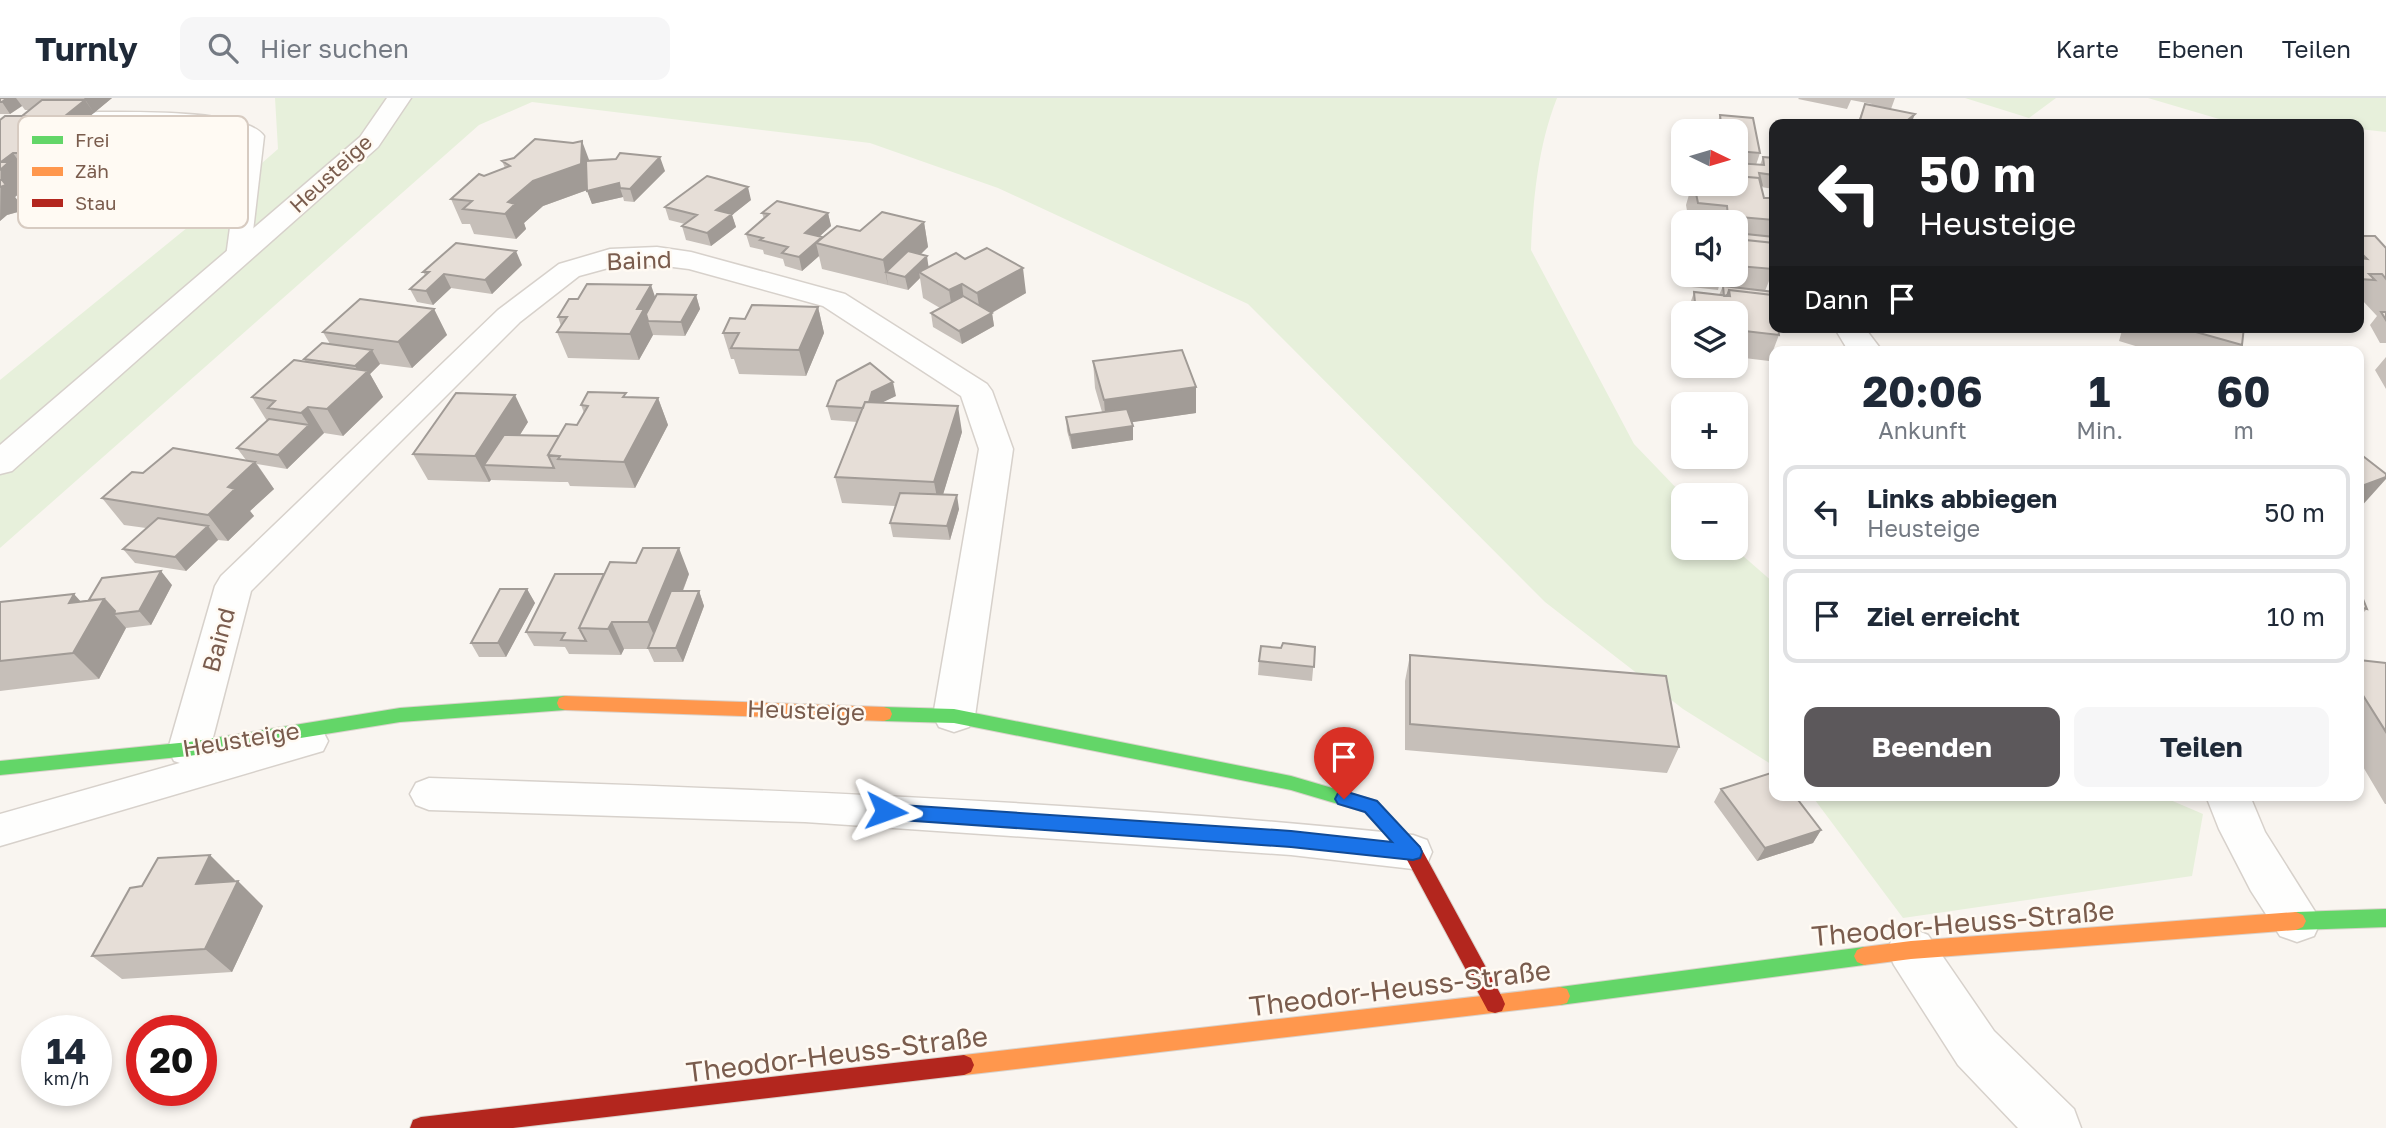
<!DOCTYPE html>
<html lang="de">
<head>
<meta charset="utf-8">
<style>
  body { margin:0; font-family:"Golos Text",sans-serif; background:#f6f6f7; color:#1f2937; height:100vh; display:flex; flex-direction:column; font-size:26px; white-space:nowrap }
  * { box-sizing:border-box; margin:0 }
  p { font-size:23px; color:#747a83 }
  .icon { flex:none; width:38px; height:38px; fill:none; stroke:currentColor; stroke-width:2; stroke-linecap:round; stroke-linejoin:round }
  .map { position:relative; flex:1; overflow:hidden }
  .panel { position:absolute; left:1769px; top:248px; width:595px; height:455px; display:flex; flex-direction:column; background:#fff; border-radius:14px; box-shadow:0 4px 10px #0003 }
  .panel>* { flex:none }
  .top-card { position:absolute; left:1769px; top:21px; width:595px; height:214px; border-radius:14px; box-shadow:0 4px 10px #0003; background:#202124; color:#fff; overflow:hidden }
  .needle { width:46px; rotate:95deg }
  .controls { position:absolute; left:1671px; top:21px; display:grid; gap:14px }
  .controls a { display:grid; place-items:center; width:77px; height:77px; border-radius:14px; background:#fff; box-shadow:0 4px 10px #0003; font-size:35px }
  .speed { position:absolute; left:21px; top:917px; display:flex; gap:14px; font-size:35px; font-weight:700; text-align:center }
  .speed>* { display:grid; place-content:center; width:91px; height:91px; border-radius:50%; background:#fff; box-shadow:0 4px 10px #0003; line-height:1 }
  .speed small { font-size:18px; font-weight:400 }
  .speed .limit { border:10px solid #d22; background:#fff; color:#111 }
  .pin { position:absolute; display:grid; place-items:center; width:60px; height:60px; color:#fff; margin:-72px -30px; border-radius:50% 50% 50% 0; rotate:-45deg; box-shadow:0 0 7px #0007 }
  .pin .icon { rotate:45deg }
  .me { position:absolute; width:77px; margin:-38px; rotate:94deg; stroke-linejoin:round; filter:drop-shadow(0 0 5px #0008) }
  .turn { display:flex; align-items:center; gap:24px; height:147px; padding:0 35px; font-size:32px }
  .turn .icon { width:91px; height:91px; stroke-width:2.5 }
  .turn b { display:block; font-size:49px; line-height:60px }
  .then { display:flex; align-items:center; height:66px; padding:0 35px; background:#0003; gap:14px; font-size:26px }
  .eta { display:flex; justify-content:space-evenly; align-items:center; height:119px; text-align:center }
  .eta b { font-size:42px; font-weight:700; line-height:49px }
  .button { display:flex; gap:14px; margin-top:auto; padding:14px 35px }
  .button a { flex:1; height:80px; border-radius:14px; background:#5c585b; color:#fff; font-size:28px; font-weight:700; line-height:80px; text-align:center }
  .button a+a { background:#f6f6f7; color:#1f2937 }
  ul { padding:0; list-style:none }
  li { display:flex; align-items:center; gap:21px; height:94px; margin:0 14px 10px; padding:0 21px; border:4px solid #e0e1e3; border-radius:14px }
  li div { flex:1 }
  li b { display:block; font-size:26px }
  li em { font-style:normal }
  header { display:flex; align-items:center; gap:42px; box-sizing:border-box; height:98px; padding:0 35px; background:#fff; border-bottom:2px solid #e0e1e3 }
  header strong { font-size:33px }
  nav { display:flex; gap:38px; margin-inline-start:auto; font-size:24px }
  .search { width:490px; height:63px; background:#f6f6f7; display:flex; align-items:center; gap:18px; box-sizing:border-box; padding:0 24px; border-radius:14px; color:#747a83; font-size:26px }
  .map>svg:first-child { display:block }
</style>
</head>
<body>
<header>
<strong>Turnly</strong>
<div class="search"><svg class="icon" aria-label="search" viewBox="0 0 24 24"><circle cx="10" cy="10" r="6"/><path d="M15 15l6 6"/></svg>Hier suchen</div>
<nav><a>Karte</a><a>Ebenen</a><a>Teilen</a></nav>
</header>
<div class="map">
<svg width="2386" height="1030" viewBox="0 0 2386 1030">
  <rect width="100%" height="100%" fill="#f9f5f0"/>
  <path fill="#e7f0db" d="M275,0H1557C1538,48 1533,101 1531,152L1634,346L1683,397L1684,450H1734L1774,485V668L1683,611L1545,504L1248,206L998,90L870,45L532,4L479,27L0,450V282L204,116L278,51Z
    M1965,0H2056L2029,20Z
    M2148,0H2386V34L2359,31V26H2236Z
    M1812,698H2161L2203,716L2192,778L1903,820Z"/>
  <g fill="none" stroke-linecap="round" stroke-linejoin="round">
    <g stroke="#d7d1cb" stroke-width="3">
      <path id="lane" d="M98,14C131,14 245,11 264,38L250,159L247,164L238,166L229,164L226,159L242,41L199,30L90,25L87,20L90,15Z
        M310,628L323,633L328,643L323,653L0,748V716Z
        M429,680C757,691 1086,703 1413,737L1427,742L1432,754L1427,766L1413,771L1291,757L805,724L429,712L416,707L410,696L416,685Z"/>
    </g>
    <g stroke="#d7d1cb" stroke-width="3">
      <path id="street" d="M387,0H411L378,49L12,373L0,376V347L360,39Z
        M657,149L691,154L845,196L987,286L992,293L1013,351L975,618L969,629L954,634L939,629L933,618L979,351L961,298L823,208L689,171L657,167L612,169L579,178L520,224L251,493L210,651L204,663L189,668L174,663L168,651L215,488L221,478L498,212L559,166L610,151Z
        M1834,229H1864L1883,254H1849Z
        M2206,698H2250L2265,734L2321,823L2314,838L2297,844L2280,838L2251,793L2219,731Z
        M1911,830L1928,837L1994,933L2074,1011L2081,1030H2018L1958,967L1894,867L1887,852L1894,837Z"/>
    </g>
    <g stroke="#d9d2cb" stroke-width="2">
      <path id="fast" d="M565,598L571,600L573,605L571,610L565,612L400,624L189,658L0,677V663L189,644L400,610Z
        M884,609L954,611L1291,678L1377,703L1414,745L1411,751L1405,753L1399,751L1365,714L1291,692L954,625L884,623L878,621L876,616L878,611Z
        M2386,811V829L2296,832L2289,829L2286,823L2289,817L2296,814Z
        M1864,849L1871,852L1874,858L1871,864L1864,867L1560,907L1553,905L1550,898L1553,891L1560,889Z"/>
    </g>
    <g stroke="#d9d2cb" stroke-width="2">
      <path id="slow" d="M565,598L884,609L890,611L892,616L890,621L884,623L565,612L559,610L557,605L559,600Z
        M2296,814L2303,817L2306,823L2303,829L2296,832L1911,861L1864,867L1857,864L1854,858L1857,852L1864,849L1911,843Z
        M1560,889L1567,891L1570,898L1567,905L1560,907L964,977L957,974L954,967L957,960L964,957Z"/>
    </g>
    <g stroke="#d9d2cb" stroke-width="2">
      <path id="jam" d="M1405,737L1411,739L1420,748L1502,899L1505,906L1502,913L1495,915L1488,913L1406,760L1396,745L1399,739Z
        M964,957L971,960L974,967L971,974L964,977L513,1030H410L413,1022L421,1019Z"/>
    </g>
    <use href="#lane" fill="#fefefd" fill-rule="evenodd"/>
    <use href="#street" fill="#fefefd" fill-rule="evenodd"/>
    <use href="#fast" fill="#63d668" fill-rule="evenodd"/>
    <use href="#slow" fill="#ff974d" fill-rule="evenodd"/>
    <use href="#jam" fill="#b3261e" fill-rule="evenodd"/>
  </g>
  <path fill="#c6bfb9" d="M0,0H112L76,29L85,42L40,79H30L24,84L27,89L15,99L25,112L7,117L0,123V22L22,18L29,12H25L22,8L10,16H0Z
    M1799,0H1895L1891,11L1911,26H1857L1865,6L1871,7L1872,6L1851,2L1847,11L1798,1Z
    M1720,17L1760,55L1756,67H1760L1763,59L1774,60V91L1761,89L1764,100L1774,113V128L1771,139H1774V184L1769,183L1765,193L1774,229L1779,237L1769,263L1736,259V215H1687L1694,194L1719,197L1723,188L1728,189V184H1720L1718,192L1682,188L1679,149L1684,136V177H1736V124H1687H1689L1686,107L1692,86H1736V33H1689V30L1715,32Z
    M589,62L665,73L634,104L624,103L623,99L592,106L587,92L543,108L524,125L526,131L516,141L474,136L470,126H462L451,101L484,78L505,70L502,63Z
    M751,102L732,117L736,129L711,148L686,142L682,128L685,126L669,122L665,109Z
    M762,115H828L831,128L820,138L822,140L924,124L928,149L921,156L929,169L1026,195L992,215L994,228L962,246L933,229L931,215L940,210L923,200L920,180L908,192L822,171L819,158L802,173L785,168L783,161L764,156L763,152L750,149L746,136L764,121Z
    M2359,138L2386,150V245H2380L2370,227L2377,218L2362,202H2359Z
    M522,167L492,196L451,190L433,207L417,204L410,191L425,177L423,174Z
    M696,197L700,211L685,238L653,237L639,262L568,260L557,234L561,228L558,219L578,201L655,199Z
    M818,209L824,235L806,278L739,276L734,261H731L723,235L745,221Z
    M434,211L447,237L412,270L380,266L370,276L383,299L343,338L324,335L287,371L257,366L274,391L250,413L254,418L228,443L218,442L186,473L135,465L123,451L146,430L124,427L102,400L143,375L246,362L237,350L267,323L252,299L306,264L304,261L330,246L323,234Z
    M2123,229H2244L2242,247L2237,254H2155L2119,243Z
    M2386,259V291L2375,272Z
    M1093,263L1196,315L1131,324L1133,342L1072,351L1067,333L1066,319L1102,314L1095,290Z
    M896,298L882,304L962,334L943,396L959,411L950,442L893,439L890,425L895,408L842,405L835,379L857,324L831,322L827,308Z
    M627,299L658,300L668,327L635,390L570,388L568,384H560L491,382L489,384L428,382L413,356L528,324L520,337L559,338L577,327L584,315L581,307Z
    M689,476L683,493H699L704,508L683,564H654L648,551H624L621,557L569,556L565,549L534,548L526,534Z
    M172,487L151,527L126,530L99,581L0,593V504L81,503Z
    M527,491L535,505L506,559H479L471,545Z
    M2359,491L2367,511L2359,519Z
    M1315,549L1312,583L1258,577L1259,563L1281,550Z
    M1410,557L1679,649L1667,675L1405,652V583Z
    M2359,562L2386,565V706H2385L2359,662Z
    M1721,691L1821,732L1813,745L1757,763L1714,704Z
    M235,782L234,783L263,808L232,874L122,881L92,858Z"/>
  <path fill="#a19b96" d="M7,0H16L22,8L10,16L2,4Z
    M84,0H112L94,15Z
    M85,2L94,15L76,29L85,42L40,79L22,55L65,18Z
    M1915,16L1911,26H1903Z
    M582,43L591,67L590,91L543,108L524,125L526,131L516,141L505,116L508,104Z
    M13,55L30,79L24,84L27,89L15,99L25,112L7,117L0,123L1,64Z
    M660,59L665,73L634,104L630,91Z
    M619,85L620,90L623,99L592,106L587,93Z
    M748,89L751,102L732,117L736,129L711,148L707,135L716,112Z
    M828,115L831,128L809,148L805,135Z
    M924,124L928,149L899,177L886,174L888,188L883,162Z
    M822,139L824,147L816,145L819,158L802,173L799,159Z
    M516,153L522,167L492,196L485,182Z
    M927,158L929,172L919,174L920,180L908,192L905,179Z
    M1023,170L1026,195L981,221L977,195Z
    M444,176L451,190L433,207L426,193Z
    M962,186L965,212L953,218L949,192Z
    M651,187L660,213L648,223L653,237L639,262L630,236L637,211Z
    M696,197L700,211L685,238L681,224Z
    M818,209L824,235L806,278L799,252Z
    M434,211L447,237L412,270L398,244Z
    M992,215L994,228L962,246L959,233Z
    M372,252L380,266L370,276L383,299L343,338L327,311L361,279L355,268Z
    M893,284L896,298L875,308L867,310L872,294Z
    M1196,289V315L1106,328L1104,302Z
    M515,297L528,324L500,368L484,367L491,382L489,384L475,358Z
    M658,300L668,327L635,390L624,364Z
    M958,308L962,334L939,410L934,384Z
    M308,309L324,335L287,371L278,357L309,327L301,315Z
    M1133,328V342L1072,351L1070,337Z
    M255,364L274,391L250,413L254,418L228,443L208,417L228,389Z
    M2386,379V381L2359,411V389Z
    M957,397L959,411L950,442L947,428Z
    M208,428L218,442L186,473L175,459Z
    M679,450L689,476L660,551L648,524Z
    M161,473L172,487L151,527L139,513Z
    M527,491L535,505L506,559L498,545Z
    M699,493L704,508L683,564L676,550Z
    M74,496L92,516L69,505Z
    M104,501L117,515L114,516L126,530L99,581L73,555Z
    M612,524L624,551L621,557L608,531Z
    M1821,732L1813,745L1757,763L1765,750Z
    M210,757L235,782L222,810L196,786Z
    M238,783L263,808L232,874L205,851Z"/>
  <path fill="#e6ded7" stroke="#a19b96" stroke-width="2" d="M0,0H7L2,4H0Z
    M42,2H85L65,18H22Z
    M1865,6L1915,16L1903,26H1882L1860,22Z
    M1720,17L1753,20L1760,55L1736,53V33H1690L1689,30L1722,33Z
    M5,18H69L22,55H13L1,64H9L0,72V22Z
    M535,41L573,45L582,43L581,66L533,83L508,104L515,106L505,116L463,111L472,103L451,101L479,76L484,78L510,68L502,63L514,60Z
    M620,55L660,59L630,91L620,90L619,85L587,93L586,63L616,61Z
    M1763,59L1774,60V77L1759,75L1762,88L1759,80L1736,78V65L1764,67Z
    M707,78L748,89L716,112L732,116L707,135L682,128L697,117L665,109Z
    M1736,78L1759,80L1764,100H1771L1774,113V122L1728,118L1727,108L1698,105L1694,86H1736Z
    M0,82H2L6,87L0,89Z
    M777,103L828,115L805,135L822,139L799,159L782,155L788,149L760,142L763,140L746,136L769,116L762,115Z
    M882,114L924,124L883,162L816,145L837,128L860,133Z
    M1736,135L1774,139V145L1736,141Z
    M2359,138H2375L2386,150V181L2382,176H2369L2375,182L2359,181V160L2367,161L2359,153Z
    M1736,141L1774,145V157H1771L1773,171L1738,168L1736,159Z
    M456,145L516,153L485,182L444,176L426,193L410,191L429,174H423Z
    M987,150L1023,170L977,195L962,186L949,192L919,174L956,155L965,161Z
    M908,153L927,158L905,179L886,174Z
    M587,186L651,187L637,211H644L630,236L557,234L567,219H558L569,201H578Z
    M1723,188L1774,194V210L1772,197L1729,192L1727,198H1724Z
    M1729,192L1772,197L1774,210V229H1778L1779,237L1736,232V215H1696L1694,194L1730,198Z
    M657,196L696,197L681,224L648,223L646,216Z
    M963,198L992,215L959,233L931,215Z
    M360,201L434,211L398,244L323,234Z
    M752,207L818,209L799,252L731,250L739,235H723L730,220L745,221Z
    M2381,214H2386V222Z
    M2178,229H2244L2242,247Z
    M322,245L372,252L355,268L304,261Z
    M1182,252L1196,289L1104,302L1093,263Z
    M294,262L368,273L327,311L308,309L301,315L268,310L275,303L252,299Z
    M870,265L893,284L872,294L869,304H865L863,310L827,308L837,283Z
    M588,294L626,295L623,299L658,300L624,364L558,361L560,358L548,357L566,326L577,327L588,308L581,307Z
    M456,295L515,297L475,358L413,356Z
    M865,304L958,308L934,384L835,379Z
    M1127,311L1133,328L1070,337L1066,319Z
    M269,321L309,327L278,357L237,350Z
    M504,337L559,338L548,357L554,370L484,367Z
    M173,350L255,364L228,389L235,391L208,417L102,400L132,374L143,375Z
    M2359,355L2386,376V379L2359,389Z
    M900,395L957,397L947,428L890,425Z
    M158,420L208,428L175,459L123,451Z
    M643,450H679L648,524H612L608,531L579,530L610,464L636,465Z
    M161,473L139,513L114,516L115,513L104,501L89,502L102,480Z
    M555,476H604L579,530L586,543L561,542L565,535L526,534Z
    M500,491H527L498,545H471Z
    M2359,491L2367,511L2359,509Z
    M671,493H699L676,550H648Z
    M74,496L69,505L104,501L73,555L0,563V504Z
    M1283,545L1315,549L1314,569L1259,563L1261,548L1281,550Z
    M1410,557L1666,578L1679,649L1410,626Z
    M2359,562L2386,565V634L2359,591Z
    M1774,674V698H1795L1821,732L1765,750L1721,691Z
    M210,757L196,786L238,783L205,851L92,858L130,790L142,788L158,760Z"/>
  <path fill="#1a73e8" stroke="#114b97" stroke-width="2" d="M1344,693L1377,703L1420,749L1422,754L1420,760L1413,762L1291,749L886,721L880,719L877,713L880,708L886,706L1291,733L1392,744L1365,714L1338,706L1335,701L1338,695Z"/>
  <g text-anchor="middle" stroke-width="5" stroke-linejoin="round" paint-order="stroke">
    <g font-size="21" fill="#7a5c4d" stroke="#fffaf3">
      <text transform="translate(331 76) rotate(-43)" y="7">Heusteige</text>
    </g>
    <g font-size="24" fill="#7a5c4d" stroke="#fffaf3">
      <text transform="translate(639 163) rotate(-2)" y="8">Baind</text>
      <text transform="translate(219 542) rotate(-75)" y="8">Baind</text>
      <text transform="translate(806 613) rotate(2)" y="8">Heusteige</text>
      <text transform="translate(241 642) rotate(-9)" y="8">Heusteige</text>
    </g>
    <g font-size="28" fill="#7a5c4d" stroke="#fffaf3">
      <text transform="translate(1963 825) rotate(-5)" y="10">Theodor-Heuss-Straße</text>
      <text transform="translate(1400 890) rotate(-7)" y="10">Theodor-Heuss-Straße</text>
      <text transform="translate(837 956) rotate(-7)" y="10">Theodor-Heuss-Straße</text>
    </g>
  </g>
  <rect x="18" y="18" width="230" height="112" rx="10" fill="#fffaf3" stroke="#d7cbc1" stroke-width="2"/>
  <rect x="32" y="38" width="31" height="8" fill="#63d668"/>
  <rect x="32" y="69" width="31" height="9" fill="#ff974d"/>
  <rect x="32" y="101" width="31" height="8" fill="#b3261e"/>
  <g font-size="19" fill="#7a5c4d">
    <text x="75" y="49">Frei</text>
    <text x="75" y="80">Zäh</text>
    <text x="75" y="112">Stau</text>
  </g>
</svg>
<div class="controls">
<a><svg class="needle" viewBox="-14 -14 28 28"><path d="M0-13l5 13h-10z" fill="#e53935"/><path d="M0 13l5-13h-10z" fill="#747a83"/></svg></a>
<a><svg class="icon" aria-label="sound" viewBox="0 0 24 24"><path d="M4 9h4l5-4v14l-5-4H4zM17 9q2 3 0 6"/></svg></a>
<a><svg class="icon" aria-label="layers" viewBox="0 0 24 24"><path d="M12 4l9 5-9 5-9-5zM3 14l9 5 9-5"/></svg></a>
<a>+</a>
<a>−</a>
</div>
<div class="speed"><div>14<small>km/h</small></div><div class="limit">20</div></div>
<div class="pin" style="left:1344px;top:701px;background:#d93025"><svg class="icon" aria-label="arrive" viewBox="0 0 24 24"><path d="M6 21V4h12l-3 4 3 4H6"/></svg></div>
<svg class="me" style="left:886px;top:713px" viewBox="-20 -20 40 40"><path d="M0-17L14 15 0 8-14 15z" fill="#1a73e8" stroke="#fff" stroke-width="4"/></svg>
<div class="top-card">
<div class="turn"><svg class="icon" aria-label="left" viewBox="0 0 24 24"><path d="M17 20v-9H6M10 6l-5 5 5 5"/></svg><div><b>50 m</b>Heusteige</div></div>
<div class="then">Dann<svg class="icon" aria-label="arrive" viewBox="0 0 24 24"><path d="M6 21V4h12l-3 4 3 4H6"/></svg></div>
</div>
<section class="panel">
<div class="eta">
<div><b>20:06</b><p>Ankunft</p></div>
<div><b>1</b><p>Min.</p></div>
<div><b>60</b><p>m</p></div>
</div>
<ul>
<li><svg class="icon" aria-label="left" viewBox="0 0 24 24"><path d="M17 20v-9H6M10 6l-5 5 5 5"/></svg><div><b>Links abbiegen</b><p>Heusteige</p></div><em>50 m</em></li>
<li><svg class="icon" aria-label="arrive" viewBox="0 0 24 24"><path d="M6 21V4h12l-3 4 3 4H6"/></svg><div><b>Ziel erreicht</b></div><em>10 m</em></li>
</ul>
<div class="button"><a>Beenden</a><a>Teilen</a></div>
</section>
</div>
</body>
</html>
